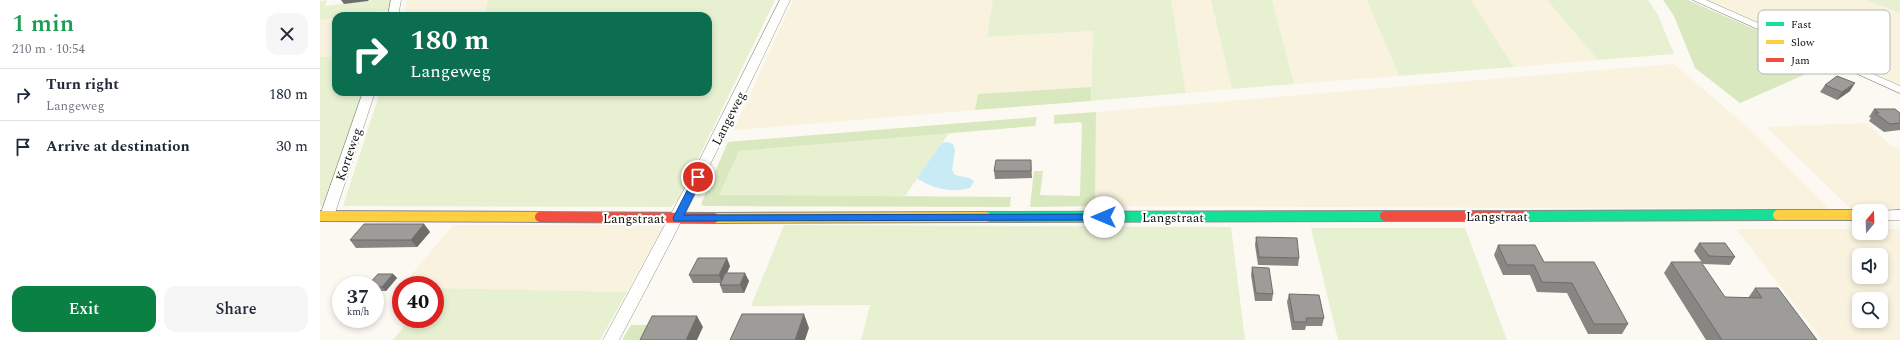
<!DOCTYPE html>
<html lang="en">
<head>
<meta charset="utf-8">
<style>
  body { margin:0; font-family:Spectral,serif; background:#f6f6f7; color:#1f2937; height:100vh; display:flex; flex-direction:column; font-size:15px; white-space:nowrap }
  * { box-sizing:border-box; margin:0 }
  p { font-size:13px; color:#747a83 }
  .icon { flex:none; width:22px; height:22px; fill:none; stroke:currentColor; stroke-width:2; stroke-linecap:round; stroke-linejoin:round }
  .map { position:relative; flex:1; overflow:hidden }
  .side { display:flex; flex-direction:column; background:#fff; width:320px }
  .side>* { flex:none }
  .top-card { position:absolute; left:12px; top:12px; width:380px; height:84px; border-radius:12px; box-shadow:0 2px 6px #0003; background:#0b6e4f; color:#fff; overflow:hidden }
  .needle { width:26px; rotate:19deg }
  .tools { position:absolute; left:1532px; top:204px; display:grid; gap:8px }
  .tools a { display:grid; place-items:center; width:36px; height:36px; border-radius:8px; background:#fff; box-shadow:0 2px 6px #0003; font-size:20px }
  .speed { position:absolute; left:12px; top:276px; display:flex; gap:8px; font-size:20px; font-weight:700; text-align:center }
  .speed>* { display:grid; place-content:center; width:52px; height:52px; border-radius:50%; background:#fff; box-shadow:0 2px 6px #0003; line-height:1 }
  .speed small { font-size:10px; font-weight:400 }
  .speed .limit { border:6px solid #d22; background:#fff; color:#111 }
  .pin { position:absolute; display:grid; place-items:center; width:34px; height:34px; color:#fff; margin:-17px; border:2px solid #fff; border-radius:50%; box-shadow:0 1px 4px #0007 }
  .me { position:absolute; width:44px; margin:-22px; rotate:270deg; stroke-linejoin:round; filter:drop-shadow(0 0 3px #0008) }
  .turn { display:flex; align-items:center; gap:14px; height:84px; padding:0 12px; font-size:18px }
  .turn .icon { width:52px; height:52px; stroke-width:2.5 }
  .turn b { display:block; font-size:28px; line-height:34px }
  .round { display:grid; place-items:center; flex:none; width:42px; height:42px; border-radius:12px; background:#f6f6f7 }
  .overview { display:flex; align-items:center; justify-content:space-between; height:68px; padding:0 12px }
  h1 { font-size:24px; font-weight:600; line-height:30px; color:#1e9e55 }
  .primary-button { display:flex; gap:8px; margin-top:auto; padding:8px 12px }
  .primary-button a { flex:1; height:46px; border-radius:12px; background:#0b8043; color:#fff; font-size:16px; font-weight:600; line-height:46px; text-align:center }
  .primary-button a+a { background:#f6f6f7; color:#1f2937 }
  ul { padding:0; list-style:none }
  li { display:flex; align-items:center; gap:12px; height:52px; padding:0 12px; border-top:1px solid #e0e1e3 }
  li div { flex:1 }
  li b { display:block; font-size:15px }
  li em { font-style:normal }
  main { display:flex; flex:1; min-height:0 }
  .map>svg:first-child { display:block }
</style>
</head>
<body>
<main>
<section class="side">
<div class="overview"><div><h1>1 min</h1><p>210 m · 10:54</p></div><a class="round"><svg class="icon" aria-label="close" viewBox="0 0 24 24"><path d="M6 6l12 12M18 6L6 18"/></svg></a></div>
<ul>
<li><svg class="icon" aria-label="right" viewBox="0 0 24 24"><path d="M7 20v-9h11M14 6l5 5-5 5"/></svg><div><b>Turn right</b><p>Langeweg</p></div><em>180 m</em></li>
<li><svg class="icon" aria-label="arrive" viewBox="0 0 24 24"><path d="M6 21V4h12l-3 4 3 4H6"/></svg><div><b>Arrive at destination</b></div><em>30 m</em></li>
</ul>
<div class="primary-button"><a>Exit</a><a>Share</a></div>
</section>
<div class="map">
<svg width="1580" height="340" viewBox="0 0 1580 340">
  <rect width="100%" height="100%" fill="#fbf9f2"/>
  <path fill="#f8f2de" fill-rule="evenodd" d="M87,0H168L164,16H84Z
    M473,0H673L667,37L773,31L771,87L658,94L655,110L414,130Z
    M851,0H891L912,89L866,93Z
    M952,0H1047L1079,76L974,84Z
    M1151,0H1227L1278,60L1194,67Z
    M1387,0H1546L1580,13V85Z
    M16,18V57H0V20Z
    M1354,64L1432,131L1509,209L775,206L776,112Z
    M1546,123L1573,147H1580V210H1532L1446,127Z
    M133,225H301L344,226L307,292L115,288V285H83Z
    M1416,229H1539V233H1561V229H1580V340H1502ZM1539,255H1561V277H1539ZM1539,299H1561V321H1539Z"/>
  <path fill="#e7f1d2" d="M7,0L5,6L54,0H74L71,10L16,16V18L0,20V1Z
    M168,0H455L358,200L351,207L23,206L60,92H388V16H164Z
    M673,0H851L866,93L771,101L773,31L667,37Z
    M891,0H952L974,84L912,89Z
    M1047,0H1151L1194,67L1079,76Z
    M1227,0H1328L1338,15L1354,54L1278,60Z
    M1546,0H1580V13Z
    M0,57H16V92H45L4,205L0,206Z
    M629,133L585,196H398L419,151Z
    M464,225L911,227L925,340H541L550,305L431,306Z
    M991,228H1145L1187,340H1018Z
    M115,288L307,292L280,340H73L90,319H115Z"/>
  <path fill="#d9e8bf" d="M1343,0H1368L1511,63L1420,103L1375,68L1354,16Z
    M771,87V101L655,110L658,94Z
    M776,112L775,206L710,207L714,171H723L720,195L760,196L762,124L760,122L734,124V115Z
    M717,117L715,126L419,151L399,195L691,197L690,207L384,206L381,204L408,142Z
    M311,325H340L333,340H302Z"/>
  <path fill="#c8ebf6" d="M627,142L633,144L635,150L632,170L635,175L649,178L654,181L650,188C631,193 613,189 597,178L622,143Z"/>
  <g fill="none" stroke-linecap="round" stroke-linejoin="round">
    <g stroke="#949390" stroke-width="1">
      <path id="street" d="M71,0H81L78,16H68Z
        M460,0H470C416,115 359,228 299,340H283L374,171Z
        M1373,0H1386L1580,86V93Z
        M43,92H55L14,216L12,219L7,221L2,219L0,216Z
        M1580,210V220H1561V211H1558Z"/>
    </g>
    <g stroke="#8b8a87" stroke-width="12">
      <path id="fast" d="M1203,216L1458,215
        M666,217L1065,216"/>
    </g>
    <g stroke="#8b8a87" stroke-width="12">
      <path id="slow" d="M1458,215H1539
        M0,216L220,217
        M394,218L666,217"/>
    </g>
    <g stroke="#8b8a87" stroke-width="12">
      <path id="jam" d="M1065,216H1203
        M220,217L394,218"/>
    </g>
    <use href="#street" fill="#fefefd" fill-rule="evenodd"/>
    <use href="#fast" stroke="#16e098" stroke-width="10"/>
    <use href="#slow" stroke="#ffcf43" stroke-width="10"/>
    <use href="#jam" stroke="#f24e42" stroke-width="10"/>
  </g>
  <path fill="#888683" d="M1505,85L1530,91L1517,100L1500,92Z
    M1554,109L1580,113V130L1564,132L1549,121L1551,118L1549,117Z
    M711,160L712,178L675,179L674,171Z
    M104,224L110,232L97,247L36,248L30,240Z
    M936,237L979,258L978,266L938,265L935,245Z
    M1379,243L1415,257L1410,265L1383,264L1374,251Z
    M1178,245L1224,262L1308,324L1302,334H1268L1247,293L1217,292L1210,275H1183L1174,255Z
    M1351,262L1405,297L1428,298L1435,288L1497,340H1386L1344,273Z
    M410,266L407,273L429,281L424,293H403L400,285V283H373L369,275Z
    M932,267L953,294L952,301H935L931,275Z
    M73,274L77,278L66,291H55V285Z
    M969,294L1004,318L1002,326H986L985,330H972L967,302Z"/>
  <path fill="#6f6d6a" d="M21,0H49L48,1L24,4Z
    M1535,83L1530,91L1517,100L1522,92Z
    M104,224L110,232L97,247L91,240Z
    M407,258L410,266L402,283L399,275Z
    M425,273L429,281L424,293L420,285Z
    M73,274L77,278L66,291L62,287Z
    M484,314L489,328L485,340H475Z
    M377,316L383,327L377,340H366Z"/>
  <path fill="#9e9c98" stroke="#6f6d6a" d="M1517,76L1535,83L1522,92L1505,85Z
    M1554,109H1575L1580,113V123L1570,124L1555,113H1559Z
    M676,160H711V171H674Z
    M44,224H104L91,240H30Z
    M936,237L977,238L979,258L939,257Z
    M1379,243H1405L1415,257L1389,256Z
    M1178,245H1215L1224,262H1274L1308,324H1274L1252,283L1222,282L1214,265H1187Z
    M378,258H407L399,275H369Z
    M1351,262H1381L1405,297L1442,298L1435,288H1458L1497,340H1402Z
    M932,267L949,268L953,294L936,293Z
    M405,273H425L420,285H400Z
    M58,274H73L62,287H55V285H48Z
    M969,294L999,295L1004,318H986L987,322H974Z
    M422,314H484L475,340H410Z
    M332,316H377L366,340H320Z"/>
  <path fill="#1a73e8" stroke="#114b97" d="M378,174L383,177L364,215L784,214L789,217L784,220L354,221L353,218L374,177Z"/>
  <g text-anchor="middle" stroke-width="4" stroke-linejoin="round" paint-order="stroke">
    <g font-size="13" fill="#0d0d0d" stroke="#fff">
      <text transform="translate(408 118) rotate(-63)" y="5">Langeweg</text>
      <text transform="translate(28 154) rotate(-71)" y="5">Korteweg</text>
      <text x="1177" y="221">Langstraat</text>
      <text x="853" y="222">Langstraat</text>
      <text x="314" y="223">Langstraat</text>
    </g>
  </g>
  <rect x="1438" y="10" width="132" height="64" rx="6" fill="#fff" stroke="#b6b6b6" stroke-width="1"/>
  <rect x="1446" y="22" width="18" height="4" fill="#16e098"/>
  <rect x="1446" y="40" width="18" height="4" fill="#ffcf43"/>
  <rect x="1446" y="58" width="18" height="4" fill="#f24e42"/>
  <g font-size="11" fill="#0d0d0d">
    <text x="1471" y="28">Fast</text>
    <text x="1471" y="46">Slow</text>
    <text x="1471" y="64">Jam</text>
  </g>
</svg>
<div class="tools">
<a><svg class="needle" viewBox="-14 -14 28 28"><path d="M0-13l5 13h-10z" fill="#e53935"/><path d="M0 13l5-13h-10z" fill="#747a83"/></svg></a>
<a><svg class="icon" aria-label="sound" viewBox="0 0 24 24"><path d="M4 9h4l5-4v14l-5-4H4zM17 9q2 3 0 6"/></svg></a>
<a><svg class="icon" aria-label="search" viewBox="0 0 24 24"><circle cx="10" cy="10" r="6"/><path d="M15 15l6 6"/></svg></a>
</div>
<div class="speed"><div>37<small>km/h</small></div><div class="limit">40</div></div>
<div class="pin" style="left:378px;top:177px;background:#d93025"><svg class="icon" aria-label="arrive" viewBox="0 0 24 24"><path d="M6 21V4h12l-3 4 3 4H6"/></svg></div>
<svg class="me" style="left:784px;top:217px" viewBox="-20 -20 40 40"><circle r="19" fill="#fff"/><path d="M0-13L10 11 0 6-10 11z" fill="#1a73e8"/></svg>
<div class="top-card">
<div class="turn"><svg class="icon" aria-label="right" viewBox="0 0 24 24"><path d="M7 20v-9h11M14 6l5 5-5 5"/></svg><div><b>180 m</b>Langeweg</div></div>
</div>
</div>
</main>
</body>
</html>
